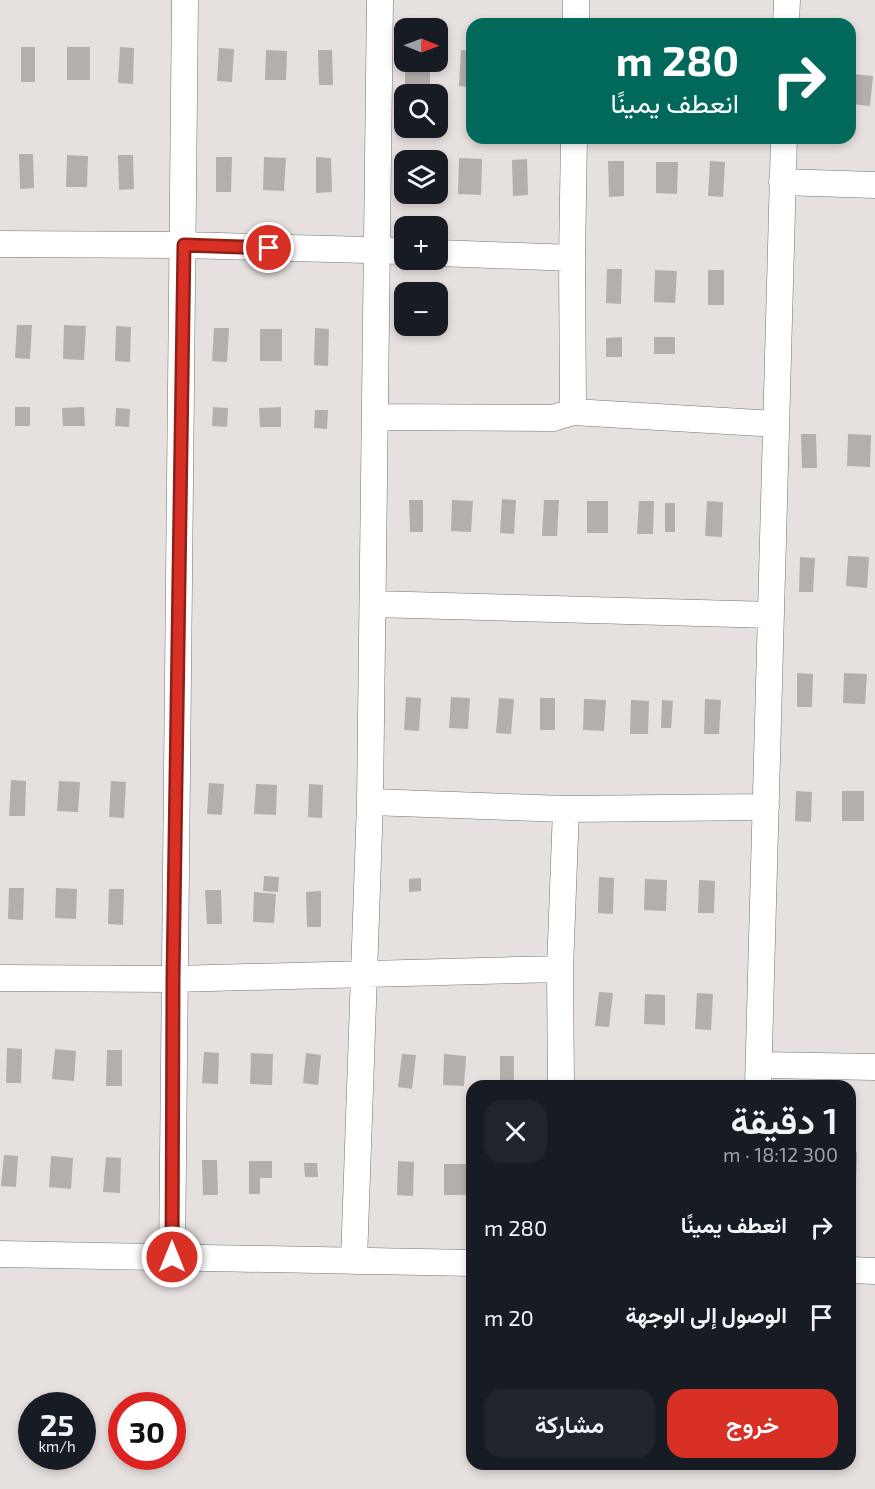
<!DOCTYPE html>
<html lang="ar">
<head>
<meta charset="utf-8">
<style>
  body { margin:0; font-family:"Exo 2",Vazirmatn,sans-serif; background:#20242c; color:#f1f3f6; direction:rtl; height:100vh; display:flex; flex-direction:column; font-size:22px; white-space:nowrap }
  * { box-sizing:border-box; margin:0 }
  p { font-size:20px; color:#9ea1a6 }
  .icon { flex:none; width:33px; height:33px; fill:none; stroke:currentColor; stroke-width:2; stroke-linecap:round; stroke-linejoin:round }
  .map { position:relative; flex:1; overflow:hidden; direction:ltr }
  .drawer { position:absolute; left:466px; top:1080px; width:390px; height:390px; display:flex; flex-direction:column; background:#171b24; border-radius:18px; box-shadow:0 3px 9px #0003; direction:rtl }
  .drawer>* { flex:none }
  .hud { position:absolute; left:466px; top:18px; width:390px; height:126px; border-radius:18px; box-shadow:0 3px 9px #0003; direction:rtl; background:#00695c; color:#fff; overflow:hidden }
  .needle { width:39px; rotate:91deg }
  .tools { position:absolute; left:394px; top:18px; display:grid; gap:12px }
  .tools a { display:grid; place-items:center; width:54px; height:54px; border-radius:12px; background:#171b24; box-shadow:0 3px 9px #0003; font-size:30px }
  .speed { position:absolute; left:18px; top:1392px; display:flex; gap:12px; font-size:30px; font-weight:700; text-align:center }
  .speed>* { display:grid; place-content:center; width:78px; height:78px; border-radius:50%; background:#171b24; box-shadow:0 3px 9px #0003; line-height:1 }
  .speed small { font-size:15px; font-weight:400 }
  .speed .limit { border:9px solid #d22; background:#fff; color:#111 }
  .pin { position:absolute; display:grid; place-items:center; width:51px; height:51px; color:#fff; margin:-26px; border:3px solid #fff; border-radius:50%; box-shadow:0 2px 6px #0007 }
  .me { position:absolute; width:66px; margin:-33px; rotate:0deg; stroke-linejoin:round; filter:drop-shadow(0 0 4px #0008) }
  .turn { display:flex; align-items:center; gap:21px; height:126px; padding:0 18px; font-size:27px }
  .turn .icon { width:78px; height:78px; stroke-width:2.5 }
  .turn b { display:block; font-size:42px; line-height:51px }
  .round { display:grid; place-items:center; flex:none; width:63px; height:63px; border-radius:18px; background:#20242c }
  .overview { display:flex; align-items:center; justify-content:space-between; height:102px; padding:0 18px }
  h1 { font-size:36px; font-weight:600; line-height:45px }
  .button { display:flex; gap:12px; margin-top:auto; padding:12px 18px }
  .button a { flex:1; height:69px; border-radius:18px; background:#d93025; color:#fff; font-size:24px; font-weight:600; line-height:69px; text-align:center }
  .button a+a { background:#20242c; color:#f1f3f6 }
  ul { padding:0; list-style:none }
  li { display:flex; align-items:center; gap:18px; height:90px; padding:0 18px }
  li div { flex:1 }
  li b { display:block; font-size:22px }
  li em { font-style:normal }
  .map>svg:first-child { display:block }
</style>
</head>
<body>
<div class="map">
<svg width="875" height="1489" viewBox="0 0 875 1489">
  <rect width="100%" height="100%" fill="#e6e0de"/>
  <path fill="#b4aead" d="M21,47H35V82H21Z
    M67,47H90V80H67Z
    M120,47L134,48L133,84L118,83Z
    M219,48L234,49L232,82L217,81Z
    M266,50L287,51L286,80H265Z
    M318,50H332L333,85H319Z
    M461,50L472,51V87L459,86Z
    M405,62H430V86H405Z
    M852,74L873,76L870,106L850,104Z
    M19,154H33L34,188L20,189Z
    M67,155L88,156L87,187H66Z
    M118,155H133L134,189L119,190Z
    M216,157H232L231,192H216Z
    M264,157L286,158L284,191L263,190Z
    M316,157L331,158L332,192L316,193Z
    M459,158L482,159L481,195L458,194Z
    M527,159L528,195L513,196L512,160Z
    M608,161H624V196L609,197Z
    M710,161L725,162L723,197L708,196Z
    M656,162H678L677,194L656,193Z
    M607,269H622L621,304L606,303Z
    M655,270L677,271L675,303L654,302Z
    M708,270H724V305H708Z
    M17,325H32L30,359L15,358Z
    M64,325L86,326L84,360L63,359Z
    M116,326L131,327L130,362L115,361Z
    M214,328H229L227,362L212,361Z
    M315,328L329,329L328,366L314,365Z
    M260,329H282V361H260Z
    M622,337V357H606V338Z
    M654,337H675V354H654Z
    M15,407H30V426H15Z
    M84,407L85,426H63L62,408Z
    M213,407L228,408L227,427L212,426Z
    M281,407V427H260L259,408Z
    M116,408L130,409L129,427L115,426Z
    M315,410H328L327,429L314,428Z
    M801,434H816L817,468H802Z
    M848,434L871,435L870,467L847,466Z
    M502,499L516,500L514,534L500,533Z
    M409,500H423V532H410Z
    M452,500L473,501L471,532L451,531Z
    M544,500H559L557,536H542Z
    M587,501H608V533H587Z
    M639,501H654L653,534H637Z
    M707,501L723,502L722,537L705,536Z
    M665,503H675V532H665Z
    M848,556L869,557L867,588L846,586Z
    M800,557L815,558L813,592H799Z
    M797,673L813,674L812,707H797Z
    M844,673L867,674L865,704L843,703Z
    M406,697L421,698L419,731L404,730Z
    M451,697L470,698L468,729L449,728Z
    M499,698L514,699L511,734L496,733Z
    M540,698H555V730H540Z
    M584,699L606,700L604,731L583,730Z
    M705,699L721,700L719,734H704Z
    M631,700L649,701L648,734H630Z
    M662,700L673,701L671,728H661Z
    M11,780L26,781L25,816H9Z
    M59,781L80,782L78,812L57,811Z
    M111,781L126,782L124,818L109,817Z
    M209,783L224,784L222,815L207,814Z
    M256,784L277,785L276,815L254,814Z
    M309,784L323,785L322,818L308,817Z
    M796,791L812,792L811,822L795,821Z
    M842,791H864V821H842Z
    M264,876L279,877L278,892L263,891Z
    M599,877L614,878L613,914L598,913Z
    M421,878V891L409,892V879Z
    M645,879L667,880L666,911L644,910Z
    M699,880L715,881L714,913H698Z
    M9,888H24L23,920L8,919Z
    M56,888L77,889L76,919L55,918Z
    M109,889H124L123,925L108,924Z
    M205,890H221L222,924H207Z
    M321,891V927H307L306,892Z
    M254,892L276,894L274,923L253,922Z
    M599,992L613,993L609,1027L595,1026Z
    M697,993L713,994L711,1030L695,1029Z
    M645,994L665,995V1025L644,1024Z
    M7,1048L22,1049L21,1083H6Z
    M55,1049L76,1051L74,1081L52,1079Z
    M107,1050H122V1086H106Z
    M204,1052L219,1053L218,1084L202,1083Z
    M251,1053L273,1054L272,1085L250,1084Z
    M306,1053L321,1055L318,1085L303,1083Z
    M402,1054L416,1055L412,1089L398,1087Z
    M444,1054L466,1056L464,1086L443,1085Z
    M500,1056H514V1086H500Z
    M850,1151L857,1152L856,1182H850Z
    M4,1155L18,1156L16,1187L1,1186Z
    M51,1156L73,1158L71,1189L49,1187Z
    M106,1157L121,1158L120,1193L103,1192Z
    M202,1160H217L218,1195H203Z
    M249,1161H272V1178H260V1194H249Z
    M398,1161L414,1162L413,1196L397,1195Z
    M304,1163H317L318,1177H305Z
    M444,1164H466V1195H444Z"/>
  <g fill="none" stroke-linecap="round" stroke-linejoin="round">
    <g stroke="#787371" stroke-width="27">
      <path id="street" d="M576,24V0
        M786,24L787,0
        M782,182L875,185
        M0,244L184,245L405,251
        M438,253L572,258
        M573,412L572,258L574,138
        M375,417L553,418L573,412L776,424
        M373,604L771,615
        M370,802L566,809L766,807
        M0,978L173,979L560,969
        M759,1065L875,1067
        M561,1086L560,969L566,809
        M758,1086L784,138
        M0,1254L472,1263
        M172,1257C174,838 183,419 185,0
        M354,1261L370,802L380,0
        M850,1270L875,1271"/>
    </g>
    <use href="#street" stroke="#fff" stroke-width="26"/>
  </g>
  <g fill="none" stroke-linecap="round" stroke-linejoin="round">
    <g stroke="#8d1f18" stroke-width="15">
      <path id="route" d="M172,1257L173,979L184,245L269,248"/>
    </g>
    <use href="#route" stroke="#d93025" stroke-width="10"/>
  </g>
</svg>
<div class="tools">
<a><svg class="needle" viewBox="-14 -14 28 28"><path d="M0-13l5 13h-10z" fill="#e53935"/><path d="M0 13l5-13h-10z" fill="#9ea1a6"/></svg></a>
<a><svg class="icon" aria-label="search" viewBox="0 0 24 24"><circle cx="10" cy="10" r="6"/><path d="M15 15l6 6"/></svg></a>
<a><svg class="icon" aria-label="layers" viewBox="0 0 24 24"><path d="M12 4l9 5-9 5-9-5zM3 14l9 5 9-5"/></svg></a>
<a>+</a>
<a>−</a>
</div>
<div class="speed"><div>25<small>km/h</small></div><div class="limit">30</div></div>
<div class="pin" style="left:269px;top:248px;background:#d93025"><svg class="icon" aria-label="arrive" viewBox="0 0 24 24"><path d="M6 21V4h12l-3 4 3 4H6"/></svg></div>
<svg class="me" style="left:172px;top:1257px" viewBox="-20 -20 40 40"><circle r="17" fill="#d93025" stroke="#fff" stroke-width="3"/><path d="M0-11L8 9 0 5-8 9z" fill="#fff"/></svg>
<div class="hud">
<div class="turn"><svg class="icon" aria-label="right" viewBox="0 0 24 24"><path d="M7 20v-9h11M14 6l5 5-5 5"/></svg><div><b>280 m</b>انعطف يمينًا</div></div>
</div>
<section class="drawer">
<div class="overview"><div><h1>1 دقيقة</h1><p>300 m · 18:12</p></div><a class="round"><svg class="icon" aria-label="close" viewBox="0 0 24 24"><path d="M6 6l12 12M18 6L6 18"/></svg></a></div>
<ul>
<li><svg class="icon" aria-label="right" viewBox="0 0 24 24"><path d="M7 20v-9h11M14 6l5 5-5 5"/></svg><div><b>انعطف يمينًا</b></div><em>280 m</em></li>
<li><svg class="icon" aria-label="arrive" viewBox="0 0 24 24"><path d="M6 21V4h12l-3 4 3 4H6"/></svg><div><b>الوصول إلى الوجهة</b></div><em>20 m</em></li>
</ul>
<div class="button"><a>خروج</a><a>مشاركة</a></div>
</section>
</div>
</body>
</html>
